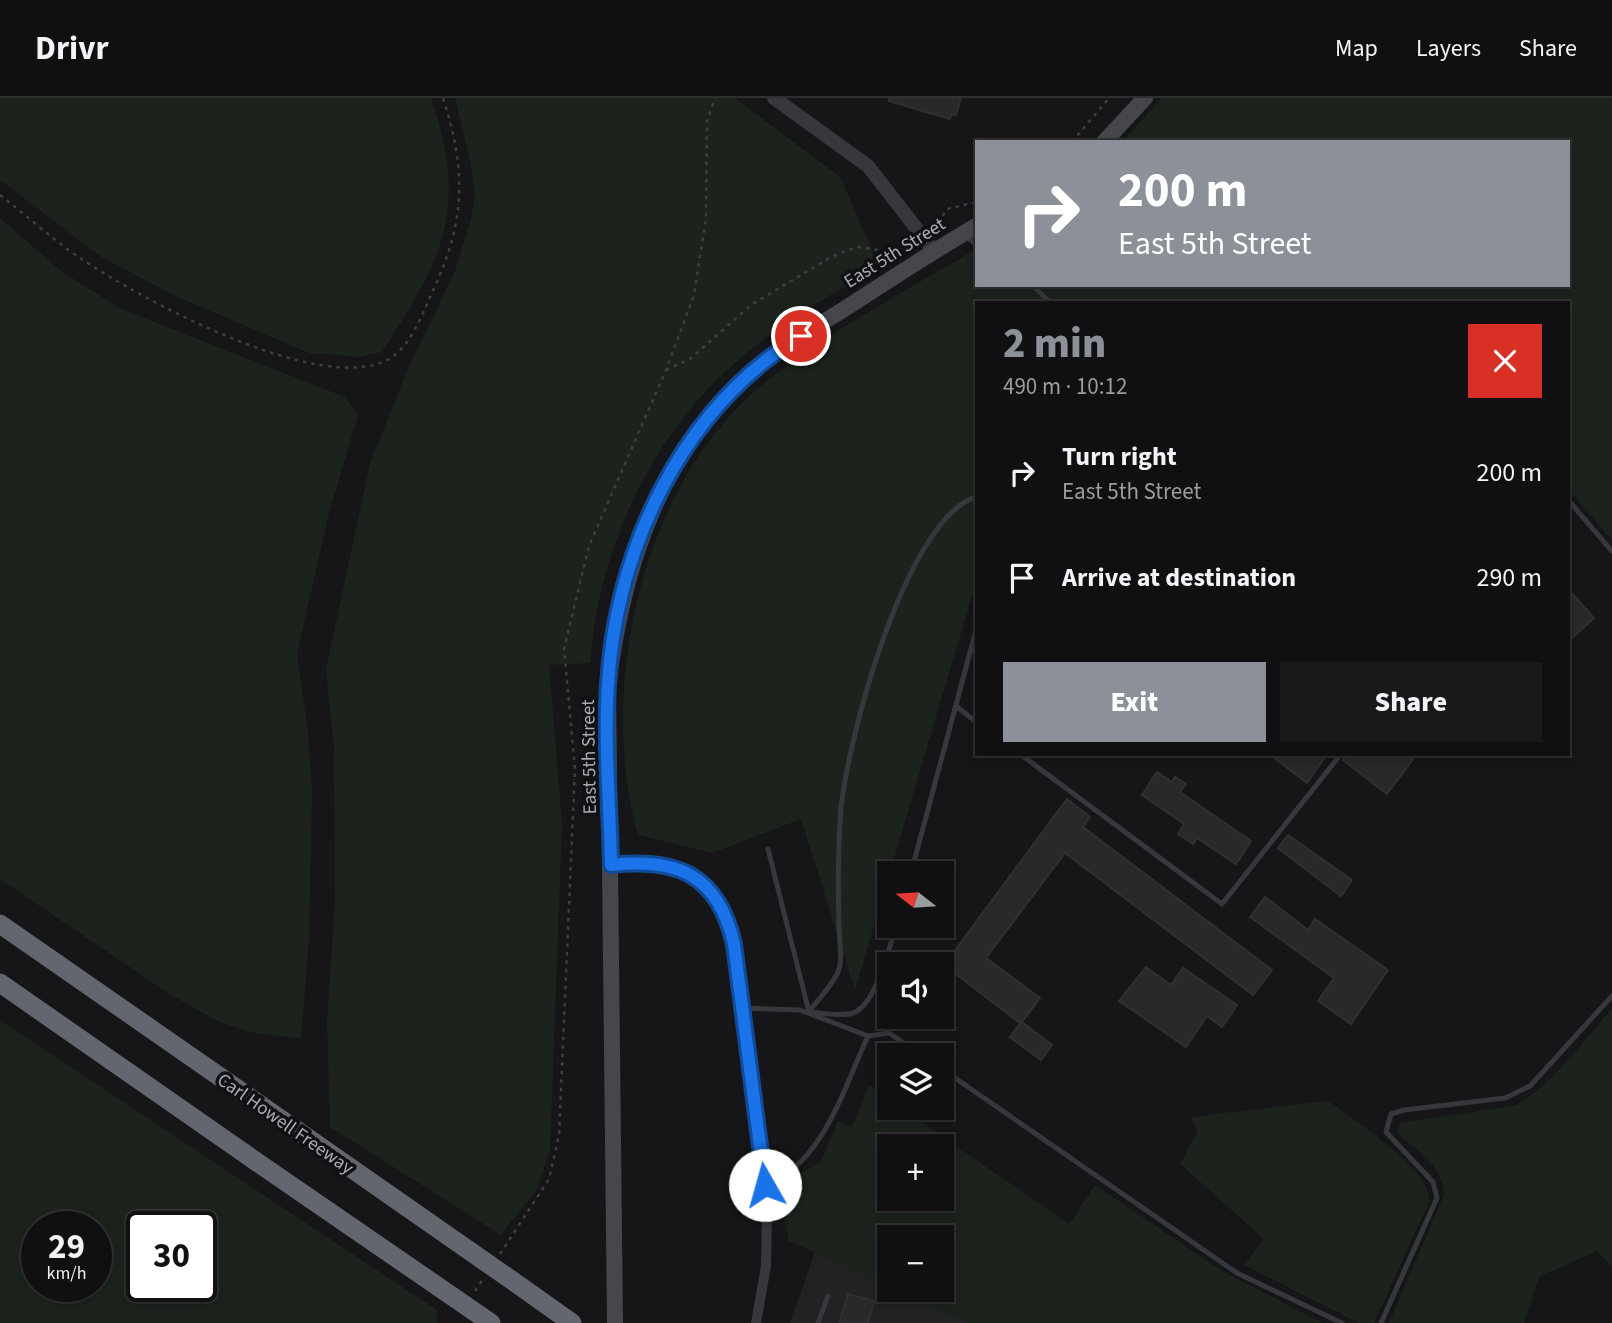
<!DOCTYPE html>
<html lang="en">
<head>
<meta charset="utf-8">
<style>
  body { margin:0; font-family:"Source Sans 3",sans-serif; background:#19191b; color:#f1f3f6; height:100vh; display:flex; flex-direction:column; font-size:26px; white-space:nowrap }
  * { box-sizing:border-box; margin:0 }
  p { font-size:23px; color:#9c9d9f }
  .icon { flex:none; width:38px; height:38px; fill:none; stroke:currentColor; stroke-width:2; stroke-linecap:round; stroke-linejoin:round }
  .map { position:relative; flex:1; overflow:hidden }
  .drawer { position:absolute; left:975px; top:203px; width:595px; height:455px; display:flex; flex-direction:column; background:#101012; border-radius:0px; box-shadow:0 4px 10px #0003,0 0 0 2px #303032 }
  .drawer>* { flex:none }
  .guide { position:absolute; left:975px; top:42px; width:595px; height:147px; border-radius:0px; box-shadow:0 4px 10px #0003,0 0 0 2px #303032; background:#8c9099; color:#fff; overflow:hidden }
  .needle { width:46px; rotate:287deg }
  .controls { position:absolute; left:877px; top:763px; display:grid; gap:14px }
  .controls a { display:grid; place-items:center; width:77px; height:77px; border-radius:0px; background:#101012; box-shadow:0 4px 10px #0003,0 0 0 2px #303032; font-size:35px }
  .speed { position:absolute; left:21px; top:1113px; display:flex; gap:14px; font-size:35px; font-weight:700; text-align:center }
  .speed>* { display:grid; place-content:center; width:91px; height:91px; border-radius:50%; background:#101012; box-shadow:0 4px 10px #0003,0 0 0 2px #303032; line-height:1 }
  .speed small { font-size:18px; font-weight:400 }
  .speed .limit { border:4px solid #111; border-radius:10px; background:#fff; color:#111 }
  .pin { position:absolute; display:grid; place-items:center; width:60px; height:60px; color:#fff; margin:-30px; border:4px solid #fff; border-radius:50%; box-shadow:0 2px 7px #0007 }
  .me { position:absolute; width:77px; margin:-38px; rotate:353deg; stroke-linejoin:round; filter:drop-shadow(0 0 5px #0008) }
  .turn { display:flex; align-items:center; gap:24px; height:147px; padding:0 28px; font-size:32px }
  .turn .icon { width:91px; height:91px; stroke-width:2.5 }
  .turn b { display:block; font-size:49px; line-height:60px }
  .round { display:grid; place-items:center; flex:none; width:74px; height:74px; border-radius:0px; background:#19191b }
  .headline { display:flex; align-items:center; justify-content:space-between; height:119px; padding:0 28px }
  h1 { font-size:42px; font-weight:800; line-height:52px; color:#8c9099 }
  .cta { display:flex; gap:14px; margin-top:auto; padding:14px 28px }
  .cta a { flex:1; height:80px; border-radius:0px; background:#8c9099; color:#fff; font-size:28px; font-weight:800; line-height:80px; text-align:center }
  .cta a+a { background:#19191b; color:#f1f3f6 }
  ul { padding:0; list-style:none }
  li { display:flex; align-items:center; gap:21px; height:105px; padding:0 28px }
  li div { flex:1 }
  li b { display:block; font-size:26px }
  li em { font-style:normal }
  header { display:flex; align-items:center; gap:42px; box-sizing:border-box; height:98px; padding:0 35px; background:#101012; border-bottom:2px solid #303032 }
  header strong { font-size:33px }
  nav { display:flex; gap:38px; margin-inline-start:auto; font-size:24px }
  .map>svg:first-child { display:block }
</style>
</head>
<body>
<header>
<strong>Drivr</strong>
<nav><a>Map</a><a>Layers</a><a>Share</a></nav>
</header>
<div class="map">
<svg width="1612" height="1225" viewBox="0 0 1612 1225">
  <rect width="100%" height="100%" fill="#161618"/>
  <path fill="#222225" d="M815,1154L889,1188V1192H897L970,1225H790Z"/>
  <path fill="#1c231d" fill-rule="evenodd" d="M0,0H431C469,111 443,161 382,254L358,259L309,255L178,199L103,160L0,82Z
    M455,0H735L840,79L879,167C831,197 781,225 738,262C651,337 598,452 590,565L549,567L562,726L550,1052L537,1091L501,1137L330,1029L327,924L335,802L334,651L326,571L370,365L407,273L455,173L471,121L475,97L471,67Z
    M1162,0H1612V442L1568,391V205H976V484L855,892L801,721L712,755L638,737C597,591 641,387 761,288C826,234 905,194 976,151V187H1568V44H1122Z
    M0,120L61,173L121,211L345,299L358,317L329,415L297,556L308,634L312,694L309,842L301,941L249,934L218,923L171,897L0,781Z
    M1612,910V1169L1597,1153L1539,1179L1524,1225H1389L1444,1097C1443,1068 1417,1052 1397,1035L1400,1025L1517,1007C1555,983 1583,944 1612,910Z
    M0,922L437,1212V1225H0ZM37,1129H96V1188H37ZM142,1129H201V1188H142Z
    M869,987L889,1001V1010H901L1069,1126L1095,1087L1224,1174L1323,1225H970L897,1192H942V1139H889V1188L789,1143L784,1122L795,1078L821,1064L838,1023L852,1029ZM889,1048H942V1101H889Z
    M1329,1003C1354,1023 1432,1071 1429,1104L1374,1225H1359L1244,1167L1264,1141L1180,1066L1198,1033L1191,1019Z"/>
  <path fill="#29292c" stroke="#303034" stroke-width="2" d="M889,0H961L956,17L952,16L950,21L889,3Z
    M1568,491L1594,520L1568,544Z
    M1269,656H1327L1307,685Z
    M1346,656H1417L1387,696L1343,662Z
    M1157,674L1172,684L1175,679L1186,686L1180,694L1251,743L1236,766L1197,740L1193,746L1178,736L1184,726L1142,697Z
    M1067,701L1090,719L1083,729L1272,872L1253,897L1065,755L986,860L1040,900L1022,924L1052,947L1041,962L1010,939L1020,925L944,867Z
    M1288,737L1352,782L1341,798L1278,750Z
    M1265,799L1308,832L1315,821L1388,872L1351,926L1318,903L1334,880L1250,819Z
    M1146,869L1171,887L1183,870L1237,907L1222,929L1207,918L1186,949L1119,903Z
    M848,1196L874,1203L868,1225H839Z"/>
  <g fill="none" stroke-linecap="round" stroke-linejoin="round">
    <path stroke="#3d3f44" stroke-width="2.5" stroke-dasharray="3.5 5" stroke-linecap="butt" d="M1072,44L1109,0
      M0,97C27,118 52,141 80,160C139,200 320,299 389,261C411,249 424,212 434,190C466,121 466,72 443,0
      M938,125L947,111L976,104
      M666,272L690,261L751,207L831,159L857,149L891,154
      M500,1156L549,1081L559,1037L575,671L564,551L589,448L666,272L694,197L706,120L707,23L715,0
      M475,1193L483,1181"/>
    <path stroke="#37383d" stroke-width="5" d="M965,138L976,146
      M1032,187L1051,205
      M1568,402L1612,453
      M956,608L976,624
      M1020,656L1222,806L1341,656
      M768,751L809,914
      M911,775L976,532
      M742,910L800,912L868,938
      M809,914C817,902 835,885 839,871C843,859 839,841 839,829C838,793 838,758 840,723C843,654 905,420 976,399
      M809,914C822,915 840,919 853,915C876,907 889,850 896,828
      M942,971L1237,1175L1342,1225
      M765,1087C823,1067 844,989 868,938L889,935L922,957
      M818,1225L828,1198
      M1381,1225L1437,1100L1433,1084L1386,1034L1391,1016L1404,1012L1505,1000L1530,988L1612,898"/>
    <path stroke="#37383d" stroke-width="10" d="M611,767C671,761 708,772 731,832L767,1114L766,1168L756,1225"/>
    <path stroke="#37383d" stroke-width="14" d="M774,0L868,68L934,153"/>
    <path stroke="#45474d" stroke-width="16" d="M1104,44L1145,0
      M615,1225L608,588C623,467 661,350 758,269C785,246 816,229 846,210C889,182 932,154 976,128"/>
    <path stroke="#63666e" stroke-width="19" d="M0,826L282,1022
      M0,885L254,1062
      M520,1188L572,1225"/>
    <path stroke="#63666e" stroke-width="19" d="M282,1022L520,1188
      M254,1062L491,1225"/>
  </g>
  <g fill="none" stroke-linecap="round" stroke-linejoin="round">
    <g stroke="#114b97" stroke-width="18">
      <path id="route" d="M765,1087L734,846C718,776 677,760 611,767C610,708 604,646 608,587C616,451 682,310 801,238"/>
    </g>
    <use href="#route" stroke="#1a73e8" stroke-width="12"/>
  </g>
  <g text-anchor="middle" stroke-width="7" stroke-linejoin="round" paint-order="stroke">
    <g font-size="19" fill="#a8adb8" stroke="#111113">
      <text transform="translate(894 154) rotate(-32)" y="7">East 5th Street</text>
      <text transform="translate(588 659) rotate(-91)" y="7">East 5th Street</text>
      <text transform="translate(286 1025) rotate(35)" y="7">Carl Howell Freeway</text>
    </g>
  </g>
</svg>
<div class="controls">
<a><svg class="needle" viewBox="-14 -14 28 28"><path d="M0-13l5 13h-10z" fill="#e53935"/><path d="M0 13l5-13h-10z" fill="#9c9d9f"/></svg></a>
<a><svg class="icon" aria-label="sound" viewBox="0 0 24 24"><path d="M4 9h4l5-4v14l-5-4H4zM17 9q2 3 0 6"/></svg></a>
<a><svg class="icon" aria-label="layers" viewBox="0 0 24 24"><path d="M12 4l9 5-9 5-9-5zM3 14l9 5 9-5"/></svg></a>
<a>+</a>
<a>−</a>
</div>
<div class="speed"><div>29<small>km/h</small></div><div class="limit">30</div></div>
<div class="pin" style="left:801px;top:238px;background:#d93025"><svg class="icon" aria-label="arrive" viewBox="0 0 24 24"><path d="M6 21V4h12l-3 4 3 4H6"/></svg></div>
<svg class="me" style="left:765px;top:1087px" viewBox="-20 -20 40 40"><circle r="19" fill="#fff"/><path d="M0-13L10 11 0 6-10 11z" fill="#1a73e8"/></svg>
<div class="guide">
<div class="turn"><svg class="icon" aria-label="right" viewBox="0 0 24 24"><path d="M7 20v-9h11M14 6l5 5-5 5"/></svg><div><b>200 m</b>East 5th Street</div></div>
</div>
<section class="drawer">
<div class="headline"><div><h1>2 min</h1><p>490 m · 10:12</p></div><a class="round" style="background:#d93025;color:#fff"><svg class="icon" aria-label="close" viewBox="0 0 24 24"><path d="M6 6l12 12M18 6L6 18"/></svg></a></div>
<ul>
<li><svg class="icon" aria-label="right" viewBox="0 0 24 24"><path d="M7 20v-9h11M14 6l5 5-5 5"/></svg><div><b>Turn right</b><p>East 5th Street</p></div><em>200 m</em></li>
<li><svg class="icon" aria-label="arrive" viewBox="0 0 24 24"><path d="M6 21V4h12l-3 4 3 4H6"/></svg><div><b>Arrive at destination</b></div><em>290 m</em></li>
</ul>
<div class="cta"><a>Exit</a><a>Share</a></div>
</section>
</div>
</body>
</html>
